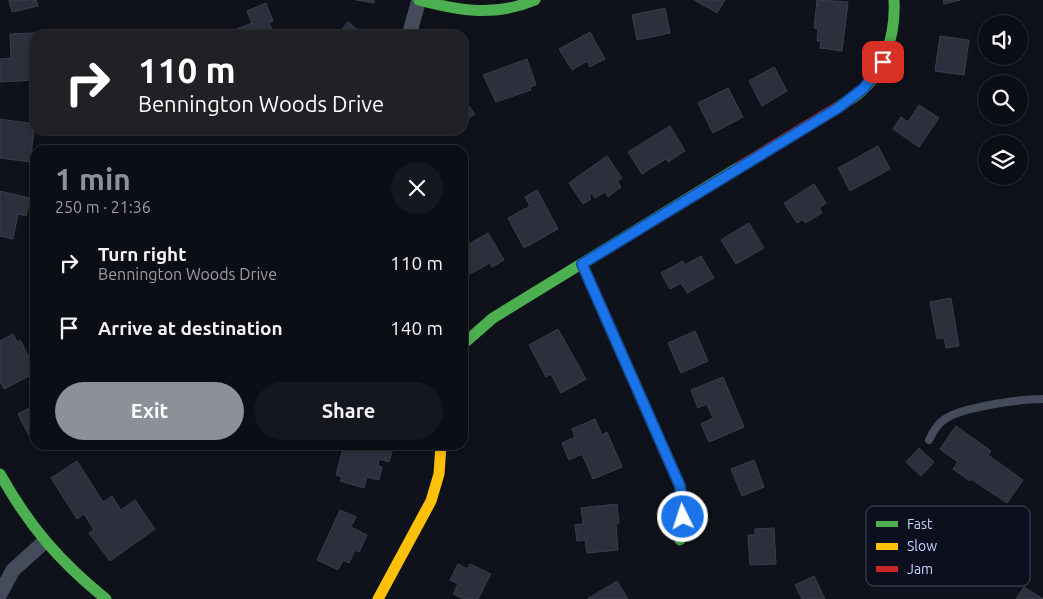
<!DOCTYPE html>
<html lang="en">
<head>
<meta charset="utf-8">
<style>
  body { margin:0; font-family:Ubuntu,sans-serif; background:#14171d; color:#f1f3f6; height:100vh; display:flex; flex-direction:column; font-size:19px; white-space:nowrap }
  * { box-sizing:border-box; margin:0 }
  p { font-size:16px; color:#9a9ca0 }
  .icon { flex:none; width:28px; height:28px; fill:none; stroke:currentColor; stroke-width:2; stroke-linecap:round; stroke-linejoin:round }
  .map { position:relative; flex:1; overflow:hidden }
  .panel { position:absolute; left:30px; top:145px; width:438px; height:305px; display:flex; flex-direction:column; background:#0b0e14; border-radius:15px; box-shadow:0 2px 8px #0003,0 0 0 1px #2b2e34 }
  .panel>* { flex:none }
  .hud { position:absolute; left:30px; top:30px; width:438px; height:105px; border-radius:15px; box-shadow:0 2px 8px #0003,0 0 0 1px #2b2e34; background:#202124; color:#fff; overflow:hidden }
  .controls { position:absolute; left:978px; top:15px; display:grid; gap:10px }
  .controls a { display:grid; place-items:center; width:50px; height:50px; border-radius:50%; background:#0b0e14; box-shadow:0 2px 8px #0003,0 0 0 1px #2b2e34; font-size:25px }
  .pin { position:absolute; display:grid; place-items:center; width:42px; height:42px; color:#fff; margin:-21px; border-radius:10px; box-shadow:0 2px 8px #0006 }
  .me { position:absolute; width:55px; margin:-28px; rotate:356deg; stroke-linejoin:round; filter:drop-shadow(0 0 4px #0008) }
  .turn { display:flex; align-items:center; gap:18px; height:105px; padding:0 25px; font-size:22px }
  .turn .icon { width:65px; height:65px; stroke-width:2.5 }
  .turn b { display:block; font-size:35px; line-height:42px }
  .round { display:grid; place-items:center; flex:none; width:52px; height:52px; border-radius:26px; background:#14171d }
  .summary { display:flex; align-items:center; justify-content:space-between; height:85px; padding:0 25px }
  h1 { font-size:30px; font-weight:700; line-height:38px; color:#8c9099 }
  .button { display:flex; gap:10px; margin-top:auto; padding:10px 25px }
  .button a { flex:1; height:58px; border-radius:30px; background:#8c9099; color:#fff; font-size:20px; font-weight:700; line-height:58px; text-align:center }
  .button a+a { background:#14171d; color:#f1f3f6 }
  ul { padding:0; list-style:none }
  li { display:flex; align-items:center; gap:15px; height:65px; padding:0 25px }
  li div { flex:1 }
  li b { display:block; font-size:19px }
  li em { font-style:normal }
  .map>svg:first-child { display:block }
</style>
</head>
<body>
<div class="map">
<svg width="1043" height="599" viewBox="0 0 1043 599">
  <rect width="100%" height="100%" fill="#0f121a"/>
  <path fill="#2c303d" stroke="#393e4f" d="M9,0H36L38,6L12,12Z
    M356,0H374V3Z
    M694,0H725L717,13Z
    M817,0L848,2L842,51L820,48L821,41H817L818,29L814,28Z
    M943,0H960L944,4Z
    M266,3L273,21L269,23L274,35H233L232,31L252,23L247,11Z
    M665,8L670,33L637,40L632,15Z
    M348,22L364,35H337Z
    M590,32L605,59L590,67L587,61L572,70L559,49Z
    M36,33L35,80L0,82V59L11,58L10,34Z
    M940,36L969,40L964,75L935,71Z
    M527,59L536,85L530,87L531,90L496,102L483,75Z
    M774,67L787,91L762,106L749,81Z
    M728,88L743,117L713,133L698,103Z
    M462,97L475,114L462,123Z
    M919,105L939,118L919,147L893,129L901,117L908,122Z
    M0,119L35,124L30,162L0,158Z
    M670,126L685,151L668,162L666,159L642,174L628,152Z
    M442,130H453L446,135Z
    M878,146L890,169L850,191L838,168Z
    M607,156L622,178L617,181L621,187L608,197L605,192L595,198L592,193L589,195L591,199L583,204L569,183Z
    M814,184L826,203L819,208L822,213L805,223L803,219L797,223L784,203Z
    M537,190L558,229L524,248L508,218L530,206L525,197Z
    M0,191L30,198L26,216L18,214L13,239L0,236Z
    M749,223L764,248L736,264L721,240Z
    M488,233L504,260L492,267L490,263L462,278V248Z
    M701,256L714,278L687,293L681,283L670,289L661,273L683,261L685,265Z
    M951,298L959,346L946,348L944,338L937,339L930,302Z
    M558,329L586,379L561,393L551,374L546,377L529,345Z
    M695,331L708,361L681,373L668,343Z
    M13,334L17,342L20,340L35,369V373L4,389L0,382V341Z
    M723,377L744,427L709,442L701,424L713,418L707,404L698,408L691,390Z
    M35,405V445H34L18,414Z
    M595,419L602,435L607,432L622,467L593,479L582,454L569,460L562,443L575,437L572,429Z
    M956,426L991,451L988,455L1023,480L1007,503L971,479L970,481L953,469L958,462L940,449Z
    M337,445H394L389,462L379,459L378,466L382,467L379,480L367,477L364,488L340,481L342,477L336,475L343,448Z
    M919,448L934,462L921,476L906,462Z
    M754,460L764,487L742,496L731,469Z
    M77,461L103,502L112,496L121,510L135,500L155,529L110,561L89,533L94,530L84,514L77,519L51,478Z
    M617,504L619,523L616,524L618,550L587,553L585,540L577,541L575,525L583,524L581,508Z
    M340,510L356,517L351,527L367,535L359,552L355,550L349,563L343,560L338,570L317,560Z
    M774,528L776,564L750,565L748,535H755V529Z
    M458,564L467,569L470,564L491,574L478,599H464L453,594L458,584L450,580Z
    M814,576L825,599H802L795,585Z
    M617,581L628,599H587Z
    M1024,587L1043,599H1016Z"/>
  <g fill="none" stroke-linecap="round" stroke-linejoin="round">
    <path stroke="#444c5b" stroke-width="8" d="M929,440C933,432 937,424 945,419C962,407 1021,399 1043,399"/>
    <path stroke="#444c5b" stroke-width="15" d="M409,35L419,0
      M0,594L13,570L43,543"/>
    <path stroke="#4caf50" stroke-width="11" d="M419,0C460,11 495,17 535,0
      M851,99C883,79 896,36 894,0
      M582,264L680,486L683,517L680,540
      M462,345L493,318L739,167
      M0,474C29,526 60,562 106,599"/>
    <path stroke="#ffc107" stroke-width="11" d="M378,599L431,501L439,474L441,445"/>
    <path stroke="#c62828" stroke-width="11" d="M739,167L851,99"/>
  </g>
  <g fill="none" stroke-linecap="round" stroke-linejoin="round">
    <g stroke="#114b97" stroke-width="12">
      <path id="route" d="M683,517L680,486L582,264L838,108L864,88L883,62"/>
    </g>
    <use href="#route" stroke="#1a73e8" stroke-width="9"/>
  </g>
  <rect x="866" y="506" width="164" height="80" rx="8" fill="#0b0f1e" stroke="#444b62" stroke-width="1"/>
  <rect x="876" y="521" width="22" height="6" fill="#4caf50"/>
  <rect x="876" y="543" width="22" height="7" fill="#ffc107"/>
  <rect x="876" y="566" width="22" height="6" fill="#c62828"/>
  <g font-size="14" fill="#c8d7ff">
    <text x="907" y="529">Fast</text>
    <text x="907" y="551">Slow</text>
    <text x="907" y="574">Jam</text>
  </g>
</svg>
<div class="controls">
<a><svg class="icon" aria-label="sound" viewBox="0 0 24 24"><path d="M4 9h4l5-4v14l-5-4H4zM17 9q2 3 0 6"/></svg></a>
<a><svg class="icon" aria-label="search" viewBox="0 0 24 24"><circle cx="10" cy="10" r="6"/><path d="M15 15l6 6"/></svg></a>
<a><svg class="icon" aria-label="layers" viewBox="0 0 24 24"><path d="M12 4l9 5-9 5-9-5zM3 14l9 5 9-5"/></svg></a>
</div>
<div class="pin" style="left:883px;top:62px;background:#d93025"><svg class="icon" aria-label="arrive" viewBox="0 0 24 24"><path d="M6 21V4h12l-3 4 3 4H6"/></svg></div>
<svg class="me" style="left:683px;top:517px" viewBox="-20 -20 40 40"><circle r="17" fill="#1a73e8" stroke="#fff" stroke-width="3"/><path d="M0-11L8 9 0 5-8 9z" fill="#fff"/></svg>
<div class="hud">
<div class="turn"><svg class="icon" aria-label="right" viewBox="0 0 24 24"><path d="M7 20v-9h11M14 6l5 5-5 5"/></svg><div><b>110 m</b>Bennington Woods Drive</div></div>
</div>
<section class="panel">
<div class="summary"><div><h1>1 min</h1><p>250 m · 21:36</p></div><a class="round"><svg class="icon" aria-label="close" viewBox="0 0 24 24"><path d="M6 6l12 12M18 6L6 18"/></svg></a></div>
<ul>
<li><svg class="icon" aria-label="right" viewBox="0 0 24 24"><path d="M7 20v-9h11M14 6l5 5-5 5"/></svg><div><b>Turn right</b><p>Bennington Woods Drive</p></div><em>110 m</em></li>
<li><svg class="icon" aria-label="arrive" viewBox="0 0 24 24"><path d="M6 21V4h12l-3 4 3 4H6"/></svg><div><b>Arrive at destination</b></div><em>140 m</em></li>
</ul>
<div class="button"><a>Exit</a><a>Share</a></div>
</section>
</div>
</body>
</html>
